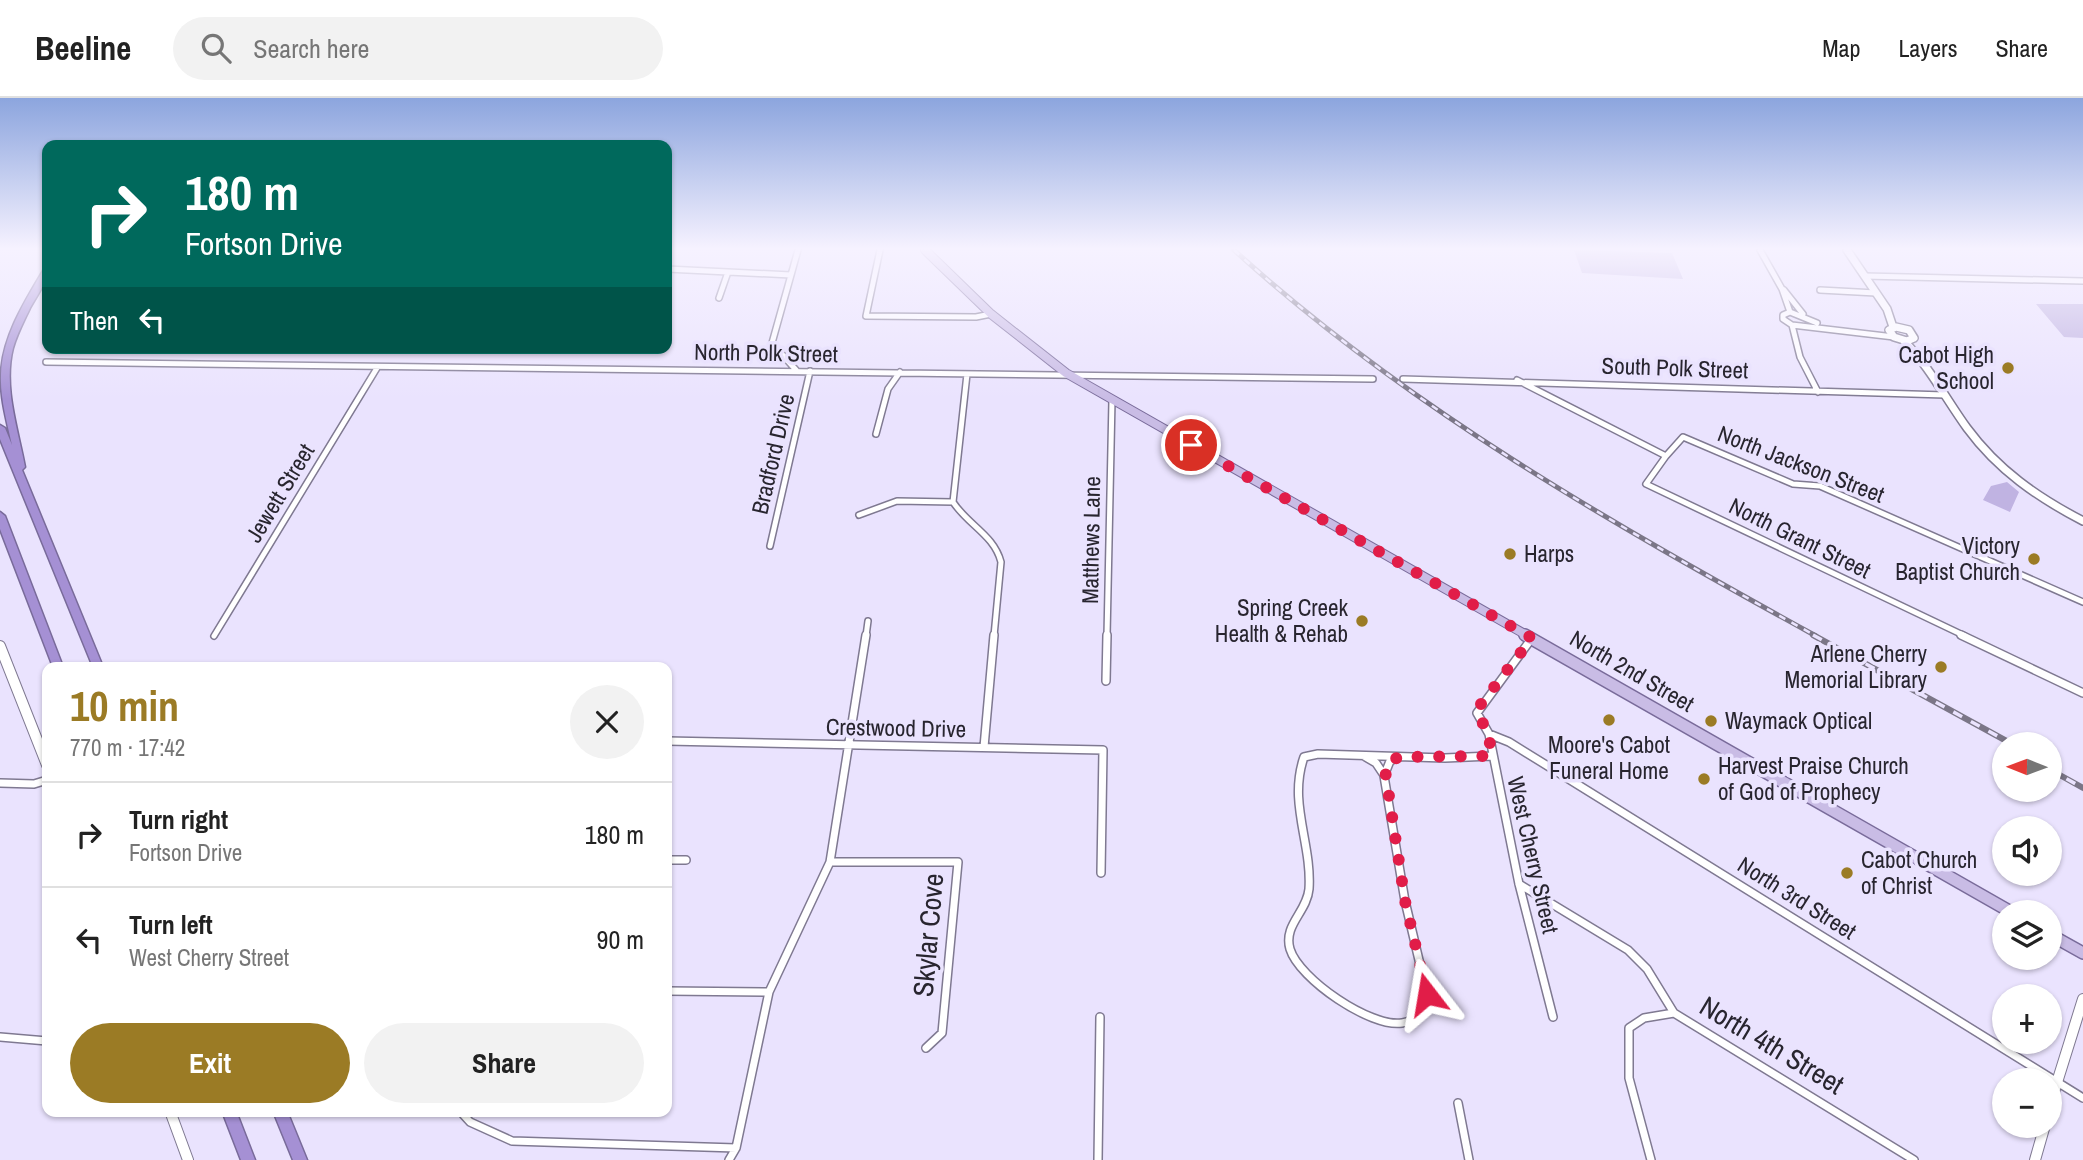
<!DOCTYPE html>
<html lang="en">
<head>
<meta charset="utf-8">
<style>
  body { margin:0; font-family:"Archivo Narrow",sans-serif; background:#f2f2f2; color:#222; height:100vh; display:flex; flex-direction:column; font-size:26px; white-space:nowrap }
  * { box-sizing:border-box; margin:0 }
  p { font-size:23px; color:#767676 }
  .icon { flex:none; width:38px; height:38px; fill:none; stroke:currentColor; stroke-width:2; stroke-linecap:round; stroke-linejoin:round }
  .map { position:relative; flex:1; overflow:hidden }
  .side { position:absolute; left:42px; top:564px; width:630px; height:455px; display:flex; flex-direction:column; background:#fff; border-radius:14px; box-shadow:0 2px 5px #0004 }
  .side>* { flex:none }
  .hud { position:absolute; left:42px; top:42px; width:630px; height:214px; border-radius:14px; box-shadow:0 2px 5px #0004; background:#00695c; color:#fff; overflow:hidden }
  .needle { width:46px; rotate:271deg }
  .controls { position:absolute; left:1992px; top:634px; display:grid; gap:14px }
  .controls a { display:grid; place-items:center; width:70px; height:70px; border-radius:50%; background:#fff; box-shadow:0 2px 5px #0004; font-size:35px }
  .pin { position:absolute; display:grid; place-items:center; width:60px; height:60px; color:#fff; margin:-30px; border:4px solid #fff; border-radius:50%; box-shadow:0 2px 7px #0007 }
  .me { position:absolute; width:77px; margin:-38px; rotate:346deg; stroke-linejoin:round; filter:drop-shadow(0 0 5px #0008) }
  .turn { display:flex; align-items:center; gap:24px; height:147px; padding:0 28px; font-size:32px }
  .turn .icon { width:91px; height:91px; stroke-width:2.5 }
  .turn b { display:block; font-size:49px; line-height:60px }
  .then { display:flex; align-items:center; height:66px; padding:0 28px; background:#0003; gap:14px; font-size:26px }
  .round { display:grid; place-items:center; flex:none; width:74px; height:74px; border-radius:37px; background:#f2f2f2 }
  .summary { display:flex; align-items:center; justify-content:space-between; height:119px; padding:0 28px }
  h1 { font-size:42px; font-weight:700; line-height:52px; color:#9b7b25 }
  .primary-button { display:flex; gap:14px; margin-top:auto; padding:14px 28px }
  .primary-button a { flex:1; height:80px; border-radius:42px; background:#9b7b25; color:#fff; font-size:28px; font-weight:700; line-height:80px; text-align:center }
  .primary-button a+a { background:#f2f2f2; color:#222 }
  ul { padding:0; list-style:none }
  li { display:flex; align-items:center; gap:21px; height:105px; padding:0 28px; border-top:2px solid #e0e0e0 }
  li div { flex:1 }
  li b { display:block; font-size:26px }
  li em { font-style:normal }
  header { display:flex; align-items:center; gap:42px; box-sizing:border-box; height:98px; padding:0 35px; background:#fff; border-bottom:2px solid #e0e0e0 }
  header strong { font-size:33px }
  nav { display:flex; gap:38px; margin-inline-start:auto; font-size:24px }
  .search { width:490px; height:63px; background:#f2f2f2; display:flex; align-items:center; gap:18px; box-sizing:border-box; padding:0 24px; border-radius:38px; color:#767676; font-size:26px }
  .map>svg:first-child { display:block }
</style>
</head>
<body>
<header>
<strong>Beeline</strong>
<div class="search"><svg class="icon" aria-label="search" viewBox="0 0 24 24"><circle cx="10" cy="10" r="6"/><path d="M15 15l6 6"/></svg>Search here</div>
<nav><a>Map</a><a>Layers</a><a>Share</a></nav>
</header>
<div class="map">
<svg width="2083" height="1062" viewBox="0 0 2083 1062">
  <rect width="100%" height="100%" fill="#eae3fe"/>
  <path fill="#c0b3e2" d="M1574,152L1672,155L1683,181L1582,175Z
    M2036,206H2083V240L2064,239Z
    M2007,384L2019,394L2010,414L1983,402L1991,388Z"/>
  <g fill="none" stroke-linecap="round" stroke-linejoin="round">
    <g stroke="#7f7991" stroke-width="8">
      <path id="minor-far1" d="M880,152L866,218L976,219L991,216
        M1760,152L1782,191L1790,214
        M667,171L791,177
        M1865,178L2083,183
        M1784,192L1803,216
        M1820,192L1876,195
        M719,200L728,174
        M1790,214L1783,217V221L1792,227L1800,259L1818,294
        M1790,214L1817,225
        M1792,227L1894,239
        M46,264L1373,281
        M796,272L772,245L798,152
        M1403,281L1945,297
        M1517,282L1666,358L1683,339L1793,386L1820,388L2083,504
        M876,336L888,291L900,274
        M1666,358L1646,386L1965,538
        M953,404C968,427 994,437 1001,464L994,538
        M953,404L967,276
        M859,417L897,403L953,404
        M770,448L810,273
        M214,538L377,270
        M866,538L868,523
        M1107,538L1112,302"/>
    </g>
    <g stroke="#7f7991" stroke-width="10">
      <path id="minor" d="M1961,537L2083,595
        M1532,540L1477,615L1489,636L1519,786L1553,919
        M1106,583L1107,537
        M1489,636L1509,644L2083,1000
        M667,643L1103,652L1101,775
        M984,649L994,537
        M1364,658L1376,665L1384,677
        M1399,659L1390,663L1384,678L1405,803L1427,896L1426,913C1419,918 1412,924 1402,925C1371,930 1299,881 1290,851C1283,827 1307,814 1309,791C1312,745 1288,705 1304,659L1318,656L1445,660L1491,658
        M0,685L34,686L47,682
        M667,762H686
        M830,764H958L942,935L926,950
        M1519,786L1628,852L1647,871L1674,915L1914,1062
        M667,893L769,894
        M0,939L47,943
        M1458,1005L1469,1062
        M460,1013L470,1024L512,1043L736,1050L769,894L830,764L866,537
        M729,1062L736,1050
        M1098,1062L1100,919
        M1651,1062L1629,980V930L1644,920L1674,915"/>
    </g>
    <g stroke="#7f7991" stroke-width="10">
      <path id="tertiary-far1" d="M1847,152L1887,211L1893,229
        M1896,229L1909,232L1914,240L1907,243L1894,239L1889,232Z
        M1904,243C1929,268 1946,301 1967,330C1998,372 2037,399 2083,423"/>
    </g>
    <g stroke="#7f7991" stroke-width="12">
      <path id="tertiary" d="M0,548L47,667
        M2049,1010L2083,901
        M170,1013L188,1062
        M2035,1062L2045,1027"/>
    </g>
    <g stroke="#796b9a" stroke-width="10">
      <path id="primary-far1" d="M925,152L991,216L1066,275L1528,538"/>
    </g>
    <g stroke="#796b9a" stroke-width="14">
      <path id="primary" d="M1525,537L2011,814
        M2049,836L2083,855"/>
    </g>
    <g stroke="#796b9a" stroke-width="3">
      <path id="motorway" d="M44,171H47C47,185 37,197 30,210C24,223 17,236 13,250C3,289 18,331 25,369L22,372L103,569H93L0,341V327L5,330L12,347C7,324 0,300 1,277C2,239 25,203 44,171Z
        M0,414L5,418L63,569H53L0,431Z
        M222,1013H236L255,1062H241Z
        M273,1013H287L307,1062H293Z"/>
    </g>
    <use href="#minor-far1" stroke="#fff" stroke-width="5"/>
    <use href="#minor" stroke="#fff" stroke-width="7"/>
    <use href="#tertiary-far1" stroke="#fff" stroke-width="7"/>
    <use href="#tertiary" stroke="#fff" stroke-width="10"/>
    <use href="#primary-far1" stroke="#c9bce5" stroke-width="8"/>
    <use href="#primary" stroke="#c9bce5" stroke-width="11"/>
    <use href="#motorway" fill="#a590d4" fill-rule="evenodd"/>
    <g stroke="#7b7687" stroke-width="5">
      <path id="rail-far1" d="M1234,152C1408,310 1611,425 1816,538"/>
    </g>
    <g stroke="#7b7687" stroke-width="6">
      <path id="rail" d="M1813,537L2012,646
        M2049,671L2083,690"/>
    </g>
    <use href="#rail-far1" stroke="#eae3fe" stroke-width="2.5" stroke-dasharray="7" stroke-linecap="butt"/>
    <use href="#rail" stroke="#eae3fe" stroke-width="3.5" stroke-dasharray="10" stroke-linecap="butt"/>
  </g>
  <linearGradient id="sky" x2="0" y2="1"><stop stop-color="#8ca5de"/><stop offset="0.5" stop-color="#f6f2ff"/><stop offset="1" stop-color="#f6f2ff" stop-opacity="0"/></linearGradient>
  <rect width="2083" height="301" fill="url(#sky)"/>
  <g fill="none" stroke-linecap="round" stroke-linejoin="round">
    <path stroke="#e11d48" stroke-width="12" stroke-dasharray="0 21.6" d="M1191,347L1532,540L1481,606L1477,615L1489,636L1491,658L1399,659L1390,663L1385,672L1405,803L1427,896"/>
  </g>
  <g fill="#9b7b25" stroke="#eae3fe" stroke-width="2.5">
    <circle cx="2008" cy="270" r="7"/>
    <circle cx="1510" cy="456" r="7"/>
    <circle cx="2034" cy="461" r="7"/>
    <circle cx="1362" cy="523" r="7"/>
    <circle cx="1941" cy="569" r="7"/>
    <circle cx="1609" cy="622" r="7"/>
    <circle cx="1711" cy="623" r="7"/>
    <circle cx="1704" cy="681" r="7"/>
    <circle cx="1847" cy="775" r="7"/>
  </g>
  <g text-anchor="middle" stroke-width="7" stroke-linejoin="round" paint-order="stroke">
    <g font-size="23" fill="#28252f" stroke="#eae3fe">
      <text transform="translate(766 255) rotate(1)" y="8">North Polk Street</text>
      <text transform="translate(1675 270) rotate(2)" y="8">South Polk Street</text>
      <text transform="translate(773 356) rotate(-77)" y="8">Bradford Drive</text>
      <text transform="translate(1801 366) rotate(21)" y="8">North Jackson Street</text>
      <text transform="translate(280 395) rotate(-59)" y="8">Jewett Street</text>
      <text transform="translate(1800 440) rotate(26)" y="8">North Grant Street</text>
      <text transform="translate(1091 442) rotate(-89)" y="8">Matthews Lane</text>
      <text transform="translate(1632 573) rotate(30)" y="8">North 2nd Street</text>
      <text transform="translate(896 630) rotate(1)" y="8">Crestwood Drive</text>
      <text transform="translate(1533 757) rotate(77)" y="8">West Cherry Street</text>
      <text transform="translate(1797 800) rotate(32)" y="8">North 3rd Street</text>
    </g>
    <g font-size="23" fill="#28252f" stroke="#eae3fe" text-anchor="end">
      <text x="1994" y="265">Cabot High<tspan x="1994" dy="26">School</tspan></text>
      <text x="2020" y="456">Victory<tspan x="2020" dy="26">Baptist Church</tspan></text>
      <text x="1524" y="464" text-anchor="start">Harps</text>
      <text x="1348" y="518">Spring Creek<tspan x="1348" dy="26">Health &amp; Rehab</tspan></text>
      <text x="1927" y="564">Arlene Cherry<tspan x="1927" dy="26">Memorial Library</tspan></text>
      <text x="1725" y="631" text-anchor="start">Waymack Optical</text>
      <text x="1609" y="655" text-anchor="middle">Moore's Cabot<tspan x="1609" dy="26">Funeral Home</tspan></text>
      <text x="1718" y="676" text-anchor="start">Harvest Praise Church<tspan x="1718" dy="26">of God of Prophecy</tspan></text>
      <text x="1861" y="770" text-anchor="start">Cabot Church<tspan x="1861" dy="26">of Christ</tspan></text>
    </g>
    <g font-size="28" fill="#28252f" stroke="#eae3fe">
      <text transform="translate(928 837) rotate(-85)" y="10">Skylar Cove</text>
      <text transform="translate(1772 947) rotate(31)" y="10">North 4th Street</text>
    </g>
  </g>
</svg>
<div class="controls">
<a><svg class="needle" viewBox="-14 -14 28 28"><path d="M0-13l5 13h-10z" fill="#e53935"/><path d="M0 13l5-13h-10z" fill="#767676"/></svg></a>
<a><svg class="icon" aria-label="sound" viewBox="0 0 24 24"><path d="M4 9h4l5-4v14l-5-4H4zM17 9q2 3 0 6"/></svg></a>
<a><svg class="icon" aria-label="layers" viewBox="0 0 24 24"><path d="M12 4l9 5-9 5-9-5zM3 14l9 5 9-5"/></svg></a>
<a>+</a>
<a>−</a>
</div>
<div class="pin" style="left:1191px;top:347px;background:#d93025"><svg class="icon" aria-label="arrive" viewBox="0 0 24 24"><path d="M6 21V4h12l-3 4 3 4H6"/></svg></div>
<svg class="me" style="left:1427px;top:896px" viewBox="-20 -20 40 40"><path d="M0-17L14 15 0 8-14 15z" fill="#e11d48" stroke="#fff" stroke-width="4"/></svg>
<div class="hud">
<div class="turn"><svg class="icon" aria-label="right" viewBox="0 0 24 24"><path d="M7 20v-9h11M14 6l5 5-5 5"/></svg><div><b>180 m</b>Fortson Drive</div></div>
<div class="then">Then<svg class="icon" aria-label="left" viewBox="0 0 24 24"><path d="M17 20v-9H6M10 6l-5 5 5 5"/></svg></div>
</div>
<section class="side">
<div class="summary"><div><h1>10 min</h1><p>770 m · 17:42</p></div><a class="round"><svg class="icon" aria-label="close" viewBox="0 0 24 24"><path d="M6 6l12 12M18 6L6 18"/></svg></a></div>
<ul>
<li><svg class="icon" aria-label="right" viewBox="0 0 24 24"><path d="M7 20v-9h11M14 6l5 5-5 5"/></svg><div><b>Turn right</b><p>Fortson Drive</p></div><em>180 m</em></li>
<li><svg class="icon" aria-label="left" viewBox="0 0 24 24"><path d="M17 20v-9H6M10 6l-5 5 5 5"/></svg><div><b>Turn left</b><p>West Cherry Street</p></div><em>90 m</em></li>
</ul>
<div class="primary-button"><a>Exit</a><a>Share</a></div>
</section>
</div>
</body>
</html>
